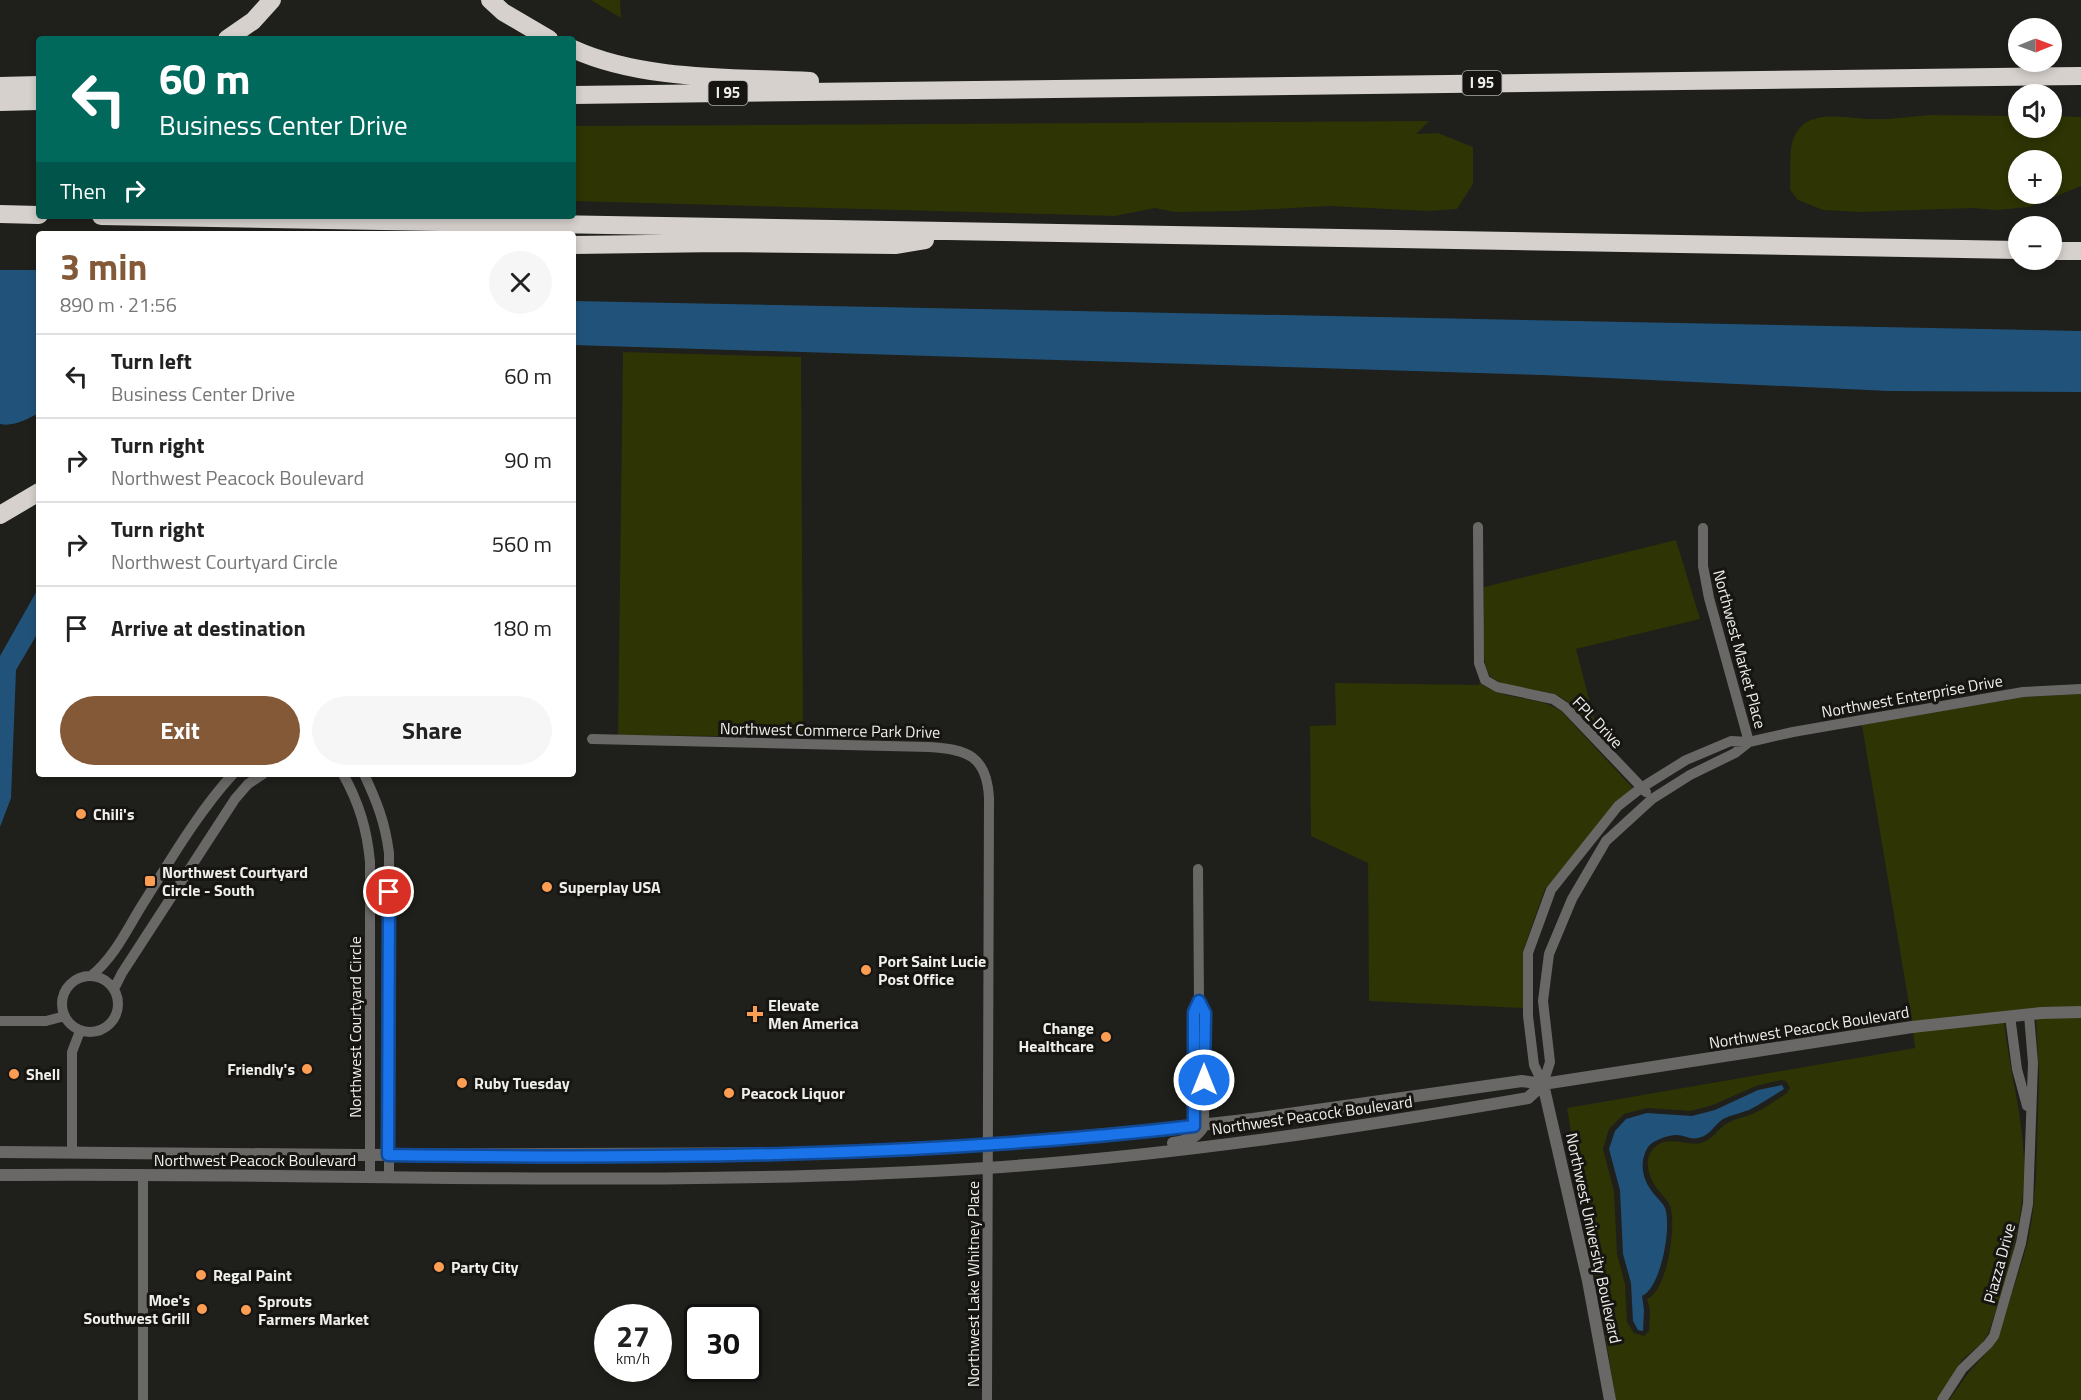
<!DOCTYPE html>
<html lang="en">
<head>
<meta charset="utf-8">
<style>
  body { margin:0; font-family:"Titillium Web",sans-serif; background:#f6f6f6; color:#222; height:100vh; display:flex; flex-direction:column; font-size:22px; white-space:nowrap }
  * { box-sizing:border-box; margin:0 }
  p { font-size:20px; color:#767676 }
  .icon { flex:none; width:33px; height:33px; fill:none; stroke:currentColor; stroke-width:2; stroke-linecap:round; stroke-linejoin:round }
  .map { position:relative; flex:1; overflow:hidden }
  .side { position:absolute; left:36px; top:231px; width:540px; height:546px; display:flex; flex-direction:column; background:#fff; border-radius:6px; box-shadow:0 3px 9px #0003 }
  .side>* { flex:none }
  .hud { position:absolute; left:36px; top:36px; width:540px; height:183px; border-radius:6px; box-shadow:0 3px 9px #0003; background:#00695c; color:#fff; overflow:hidden }
  .needle { width:39px; rotate:89deg }
  .fabs { position:absolute; left:2008px; top:18px; display:grid; gap:12px }
  .fabs a { display:grid; place-items:center; width:54px; height:54px; border-radius:50%; background:#fff; box-shadow:0 3px 9px #0003; font-size:30px }
  .speed { position:absolute; left:594px; top:1304px; display:flex; gap:12px; font-size:30px; font-weight:700; text-align:center }
  .speed>* { display:grid; place-content:center; width:78px; height:78px; border-radius:50%; background:#fff; box-shadow:0 3px 9px #0003; line-height:1 }
  .speed small { font-size:15px; font-weight:400 }
  .speed .limit { border:3px solid #111; border-radius:9px; background:#fff; color:#111 }
  .pin { position:absolute; display:grid; place-items:center; width:51px; height:51px; color:#fff; margin:-26px; border:3px solid #fff; border-radius:50%; box-shadow:0 2px 6px #0007 }
  .me { position:absolute; width:66px; margin:-33px; rotate:0deg; stroke-linejoin:round; filter:drop-shadow(0 0 4px #0008) }
  .turn { display:flex; align-items:center; gap:21px; height:126px; padding:0 24px; font-size:27px }
  .turn .icon { width:78px; height:78px; stroke-width:2.5 }
  .turn b { display:block; font-size:42px; line-height:51px }
  .then { display:flex; align-items:center; height:57px; padding:0 24px; background:#0003; gap:12px; font-size:22px }
  .round { display:grid; place-items:center; flex:none; width:63px; height:63px; border-radius:32px; background:#f6f6f6 }
  .summary { display:flex; align-items:center; justify-content:space-between; height:102px; padding:0 24px }
  h1 { font-size:36px; font-weight:700; line-height:45px; color:#845938 }
  .primary-button { display:flex; gap:12px; margin-top:auto; padding:12px 24px }
  .primary-button a { flex:1; height:69px; border-radius:36px; background:#845938; color:#fff; font-size:24px; font-weight:700; line-height:69px; text-align:center }
  .primary-button a+a { background:#f6f6f6; color:#222 }
  ul { padding:0; list-style:none }
  li { display:flex; align-items:center; gap:18px; height:84px; padding:0 24px; border-top:2px solid #e0e0e0 }
  li div { flex:1 }
  li b { display:block; font-size:22px }
  li em { font-style:normal }
  .map>svg:first-child { display:block }
</style>
</head>
<body>
<div class="map">
<svg width="2081" height="1400" viewBox="0 0 2081 1400">
  <rect width="100%" height="100%" fill="#1f1f1b"/>
  <path fill="#2e3404" fill-rule="evenodd" d="M591,0H620L621,18Z
    M1932,115L2019,116V128H2052V116L2081,117V186L2029,207L1997,210L1972,208L1860,212L1823,210L1798,200L1790,190C1791,175 1788,147 1795,135C1809,107 1847,119 1872,119C1891,120 1912,116 1932,115ZM2052,160V194H2019V160Z
    M1429,121L1416,134L1438,133L1473,147V184L1457,209L1427,211L1329,206L1235,211L1175,212L1155,208L1115,216L573,201V126Z
    M623,352L801,357L803,737L618,735Z
    M1676,540L1700,619L1576,649L1598,734C1586,721 1571,700 1554,694C1539,689 1496,688 1489,674C1479,657 1484,608 1484,587Z
    M1480,682C1501,702 1537,694 1561,711L1633,788L1545,889L1523,951V1008L1369,1001L1368,863L1311,836L1310,726L1336,725L1335,683L1479,685Z
    M2081,694V1007L1912,1022L1862,725L2023,697Z
    M2081,1017V1400H1949L1969,1372L1997,1341L2027,1245L2032,1219L2036,1177L2039,1076L2036,1019Z
    M2004,1022C2009,1068 2022,1111 2024,1158C2026,1218 2007,1276 1989,1332L1982,1343L1962,1360L1936,1400H1616L1567,1108L1915,1048L1913,1032ZM1781,1080L1786,1081L1790,1088L1787,1093C1776,1100 1764,1109 1752,1114C1744,1117 1733,1119 1726,1124C1717,1130 1712,1140 1701,1143C1685,1146 1666,1134 1653,1149C1642,1162 1650,1180 1659,1191C1662,1196 1668,1200 1670,1206C1677,1224 1667,1292 1647,1299L1650,1310L1649,1331L1644,1336L1634,1333L1627,1322L1625,1284L1617,1254L1614,1191L1603,1149L1609,1129L1624,1114L1647,1108L1691,1111L1713,1105L1756,1086Z"/>
  <path fill="#21537a" d="M0,270H39V413C27,419 14,427 0,424Z
    M573,301L2081,331V392L1889,391L1543,375L573,345Z
    M39,587V631L16,670L11,798L0,827V656Z
    M1782,1085L1784,1089C1773,1096 1761,1104 1749,1110C1741,1113 1731,1115 1723,1119C1714,1125 1710,1136 1698,1138C1690,1140 1685,1135 1676,1135C1668,1135 1653,1140 1648,1147C1638,1163 1643,1181 1654,1194C1657,1198 1663,1203 1665,1208C1672,1226 1661,1288 1642,1296L1644,1310L1643,1331L1638,1330L1633,1321L1631,1283L1623,1254L1620,1190L1609,1149L1615,1131L1626,1119L1647,1113L1692,1116L1715,1110L1758,1090Z"/>
  <g fill="none" stroke-linecap="round" stroke-linejoin="round">
    <path stroke="#6a6867" stroke-width="10" d="M1478,527L1479,663L1485,680L1497,687L1553,699L1565,707L1646,792
      M1703,528V566L1709,598L1749,742
      M592,739L929,747C967,749 987,756 989,798L987,1400
      M343,774C359,803 367,829 370,862V1177
      M364,774C377,802 385,822 389,853V1177
      M91,976C115,957 128,927 144,902C171,859 199,811 233,774
      M62 1004a28 28 0 1 1 56 0a28 28 0 1 1-56 0Z
      M114,989L122,973L235,799L248,784L263,774
      M1199,1001L1205,1013L1204,1125
      M2010,1016L2017,1069L2027,1106
      M0,1021H46L65,1016
      M1543,1084L1534,1065L1528,1016V953L1551,890L1618,806L1641,788L1686,760L1731,741L1749,742L1793,732L2023,692L2081,689
      M1543,1084L1550,1062L1543,1001L1549,954L1572,899L1606,841L1652,799L1690,775L1735,753L1749,742
      M1194,1126V1012L1199,1001L1198,869
      M72,1153V1052L80,1031
      M143,1176V1400
      M1942,1400L1962,1369L1988,1344L1994,1336L2021,1243L2028,1204L2033,1063L2029,1015"/>
    <path stroke="#6a6867" stroke-width="12" d="M1543,1084L1588,1281L1610,1400
      M1173,1143C1188,1141 1196,1138 1204,1125
      M0,1152L360,1155L822,1153L988,1144L1156,1130L1253,1119L1522,1081L1543,1084L1912,1027L2041,1013L2081,1012
      M0,1175C329,1172 658,1189 986,1168C1168,1156 1349,1129 1528,1098L1543,1084"/>
    <path stroke="#d6d1cd" stroke-width="18" d="M490,0L503,12L549,39
      M227,39L253,21L272,0
      M573,49C643,81 733,77 810,81
      M0,86L39,85
      M573,95L2081,76
      M0,102L39,101
      M0,214L39,215
      M101,216L2019,250
      M573,245L721,243L895,245L925,240
      M2052,251H2081
      M0,515L39,492"/>
  </g>
  <g fill="none" stroke-linecap="round" stroke-linejoin="round">
    <g stroke="#114b97" stroke-width="15">
      <path id="route" d="M389,892L388,1155C657,1159 927,1157 1194,1126V1012L1199,1001L1205,1013L1204,1080"/>
    </g>
    <use href="#route" stroke="#1a73e8" stroke-width="10"/>
  </g>
  <g fill="#fc9d54" stroke="#161512" stroke-width="2">
    <circle cx="81" cy="814" r="6"/>
    <rect x="144" y="875" width="12" height="12" rx="3"/>
    <circle cx="547" cy="887" r="6"/>
    <circle cx="866" cy="970" r="6"/>
    <path d="M752 1005h6v6h6v6h-6v6h-6v-6h-6v-6h6z"/>
    <circle cx="1106" cy="1037" r="6"/>
    <circle cx="307" cy="1069" r="6"/>
    <circle cx="14" cy="1074" r="6"/>
    <circle cx="462" cy="1083" r="6"/>
    <circle cx="729" cy="1093" r="6"/>
    <circle cx="439" cy="1267" r="6"/>
    <circle cx="201" cy="1275" r="6"/>
    <circle cx="202" cy="1309" r="6"/>
    <circle cx="246" cy="1310" r="6"/>
  </g>
  <g text-anchor="middle" stroke-width="6" stroke-linejoin="round" paint-order="stroke">
    <g fill="#161512" stroke="#adadaa" stroke-width="1.5">
      <rect x="1462.5" y="71" width="39" height="24" rx="4.5"/>
      <rect x="708.5" y="81" width="39" height="24" rx="4.5"/>
    </g>
    <g font-size="15" font-weight="bold" fill="#eeeeeb">
      <text x="1482" y="88">I 95</text>
      <text x="728" y="98">I 95</text>
    </g>
    <g font-size="16" fill="#eeeeeb" stroke="#161512">
      <text transform="translate(1740 649) rotate(75)" y="6">Northwest Market Place</text>
      <text transform="translate(1912 696) rotate(-10)" y="6">Northwest Enterprise Drive</text>
      <text transform="translate(1598 722) rotate(46)" y="6">FPL Drive</text>
      <text transform="translate(830 730) rotate(1)" y="6">Northwest Commerce Park Drive</text>
      <text transform="translate(355 1027) rotate(-90)" y="6">Northwest Courtyard Circle</text>
      <text transform="translate(1809 1027) rotate(-9)" y="6">Northwest Peacock Boulevard</text>
      <text transform="translate(1312 1115) rotate(-8)" y="6">Northwest Peacock Boulevard</text>
      <text x="255" y="1166">Northwest Peacock Boulevard</text>
      <text transform="translate(1594 1238) rotate(78)" y="6">Northwest University Boulevard</text>
      <text transform="translate(1999 1263) rotate(-75)" y="6">Piazza Drive</text>
      <text transform="translate(973 1284) rotate(-90)" y="6">Northwest Lake Whitney Place</text>
    </g>
    <g font-size="16" font-weight="bold" fill="#eeeeeb" stroke="#161512" text-anchor="start">
      <text x="93" y="820">Chili's</text>
      <text x="162" y="878">Northwest Courtyard<tspan x="162" dy="18">Circle - South</tspan></text>
      <text x="559" y="893">Superplay USA</text>
      <text x="878" y="967">Port Saint Lucie<tspan x="878" dy="18">Post Office</tspan></text>
      <text x="768" y="1011">Elevate<tspan x="768" dy="18">Men America</tspan></text>
      <text x="1094" y="1034" text-anchor="end">Change<tspan x="1094" dy="18">Healthcare</tspan></text>
      <text x="295" y="1075" text-anchor="end">Friendly's</text>
      <text x="26" y="1080">Shell</text>
      <text x="474" y="1089">Ruby Tuesday</text>
      <text x="741" y="1099">Peacock Liquor</text>
      <text x="451" y="1273">Party City</text>
      <text x="213" y="1281">Regal Paint</text>
      <text x="190" y="1306" text-anchor="end">Moe's<tspan x="190" dy="18">Southwest Grill</tspan></text>
      <text x="258" y="1307">Sprouts<tspan x="258" dy="18">Farmers Market</tspan></text>
    </g>
  </g>
</svg>
<div class="fabs">
<a><svg class="needle" viewBox="-14 -14 28 28"><path d="M0-13l5 13h-10z" fill="#e53935"/><path d="M0 13l5-13h-10z" fill="#767676"/></svg></a>
<a><svg class="icon" aria-label="sound" viewBox="0 0 24 24"><path d="M4 9h4l5-4v14l-5-4H4zM17 9q2 3 0 6"/></svg></a>
<a>+</a>
<a>−</a>
</div>
<div class="speed"><div>27<small>km/h</small></div><div class="limit">30</div></div>
<div class="pin" style="left:389px;top:892px;background:#d93025"><svg class="icon" aria-label="arrive" viewBox="0 0 24 24"><path d="M6 21V4h12l-3 4 3 4H6"/></svg></div>
<svg class="me" style="left:1204px;top:1080px" viewBox="-20 -20 40 40"><circle r="17" fill="#1a73e8" stroke="#fff" stroke-width="3"/><path d="M0-11L8 9 0 5-8 9z" fill="#fff"/></svg>
<div class="hud">
<div class="turn"><svg class="icon" aria-label="left" viewBox="0 0 24 24"><path d="M17 20v-9H6M10 6l-5 5 5 5"/></svg><div><b>60 m</b>Business Center Drive</div></div>
<div class="then">Then<svg class="icon" aria-label="right" viewBox="0 0 24 24"><path d="M7 20v-9h11M14 6l5 5-5 5"/></svg></div>
</div>
<section class="side">
<div class="summary"><div><h1>3 min</h1><p>890 m · 21:56</p></div><a class="round"><svg class="icon" aria-label="close" viewBox="0 0 24 24"><path d="M6 6l12 12M18 6L6 18"/></svg></a></div>
<ul>
<li><svg class="icon" aria-label="left" viewBox="0 0 24 24"><path d="M17 20v-9H6M10 6l-5 5 5 5"/></svg><div><b>Turn left</b><p>Business Center Drive</p></div><em>60 m</em></li>
<li><svg class="icon" aria-label="right" viewBox="0 0 24 24"><path d="M7 20v-9h11M14 6l5 5-5 5"/></svg><div><b>Turn right</b><p>Northwest Peacock Boulevard</p></div><em>90 m</em></li>
<li><svg class="icon" aria-label="right" viewBox="0 0 24 24"><path d="M7 20v-9h11M14 6l5 5-5 5"/></svg><div><b>Turn right</b><p>Northwest Courtyard Circle</p></div><em>560 m</em></li>
<li><svg class="icon" aria-label="arrive" viewBox="0 0 24 24"><path d="M6 21V4h12l-3 4 3 4H6"/></svg><div><b>Arrive at destination</b></div><em>180 m</em></li>
</ul>
<div class="primary-button"><a>Exit</a><a>Share</a></div>
</section>
</div>
</body>
</html>
